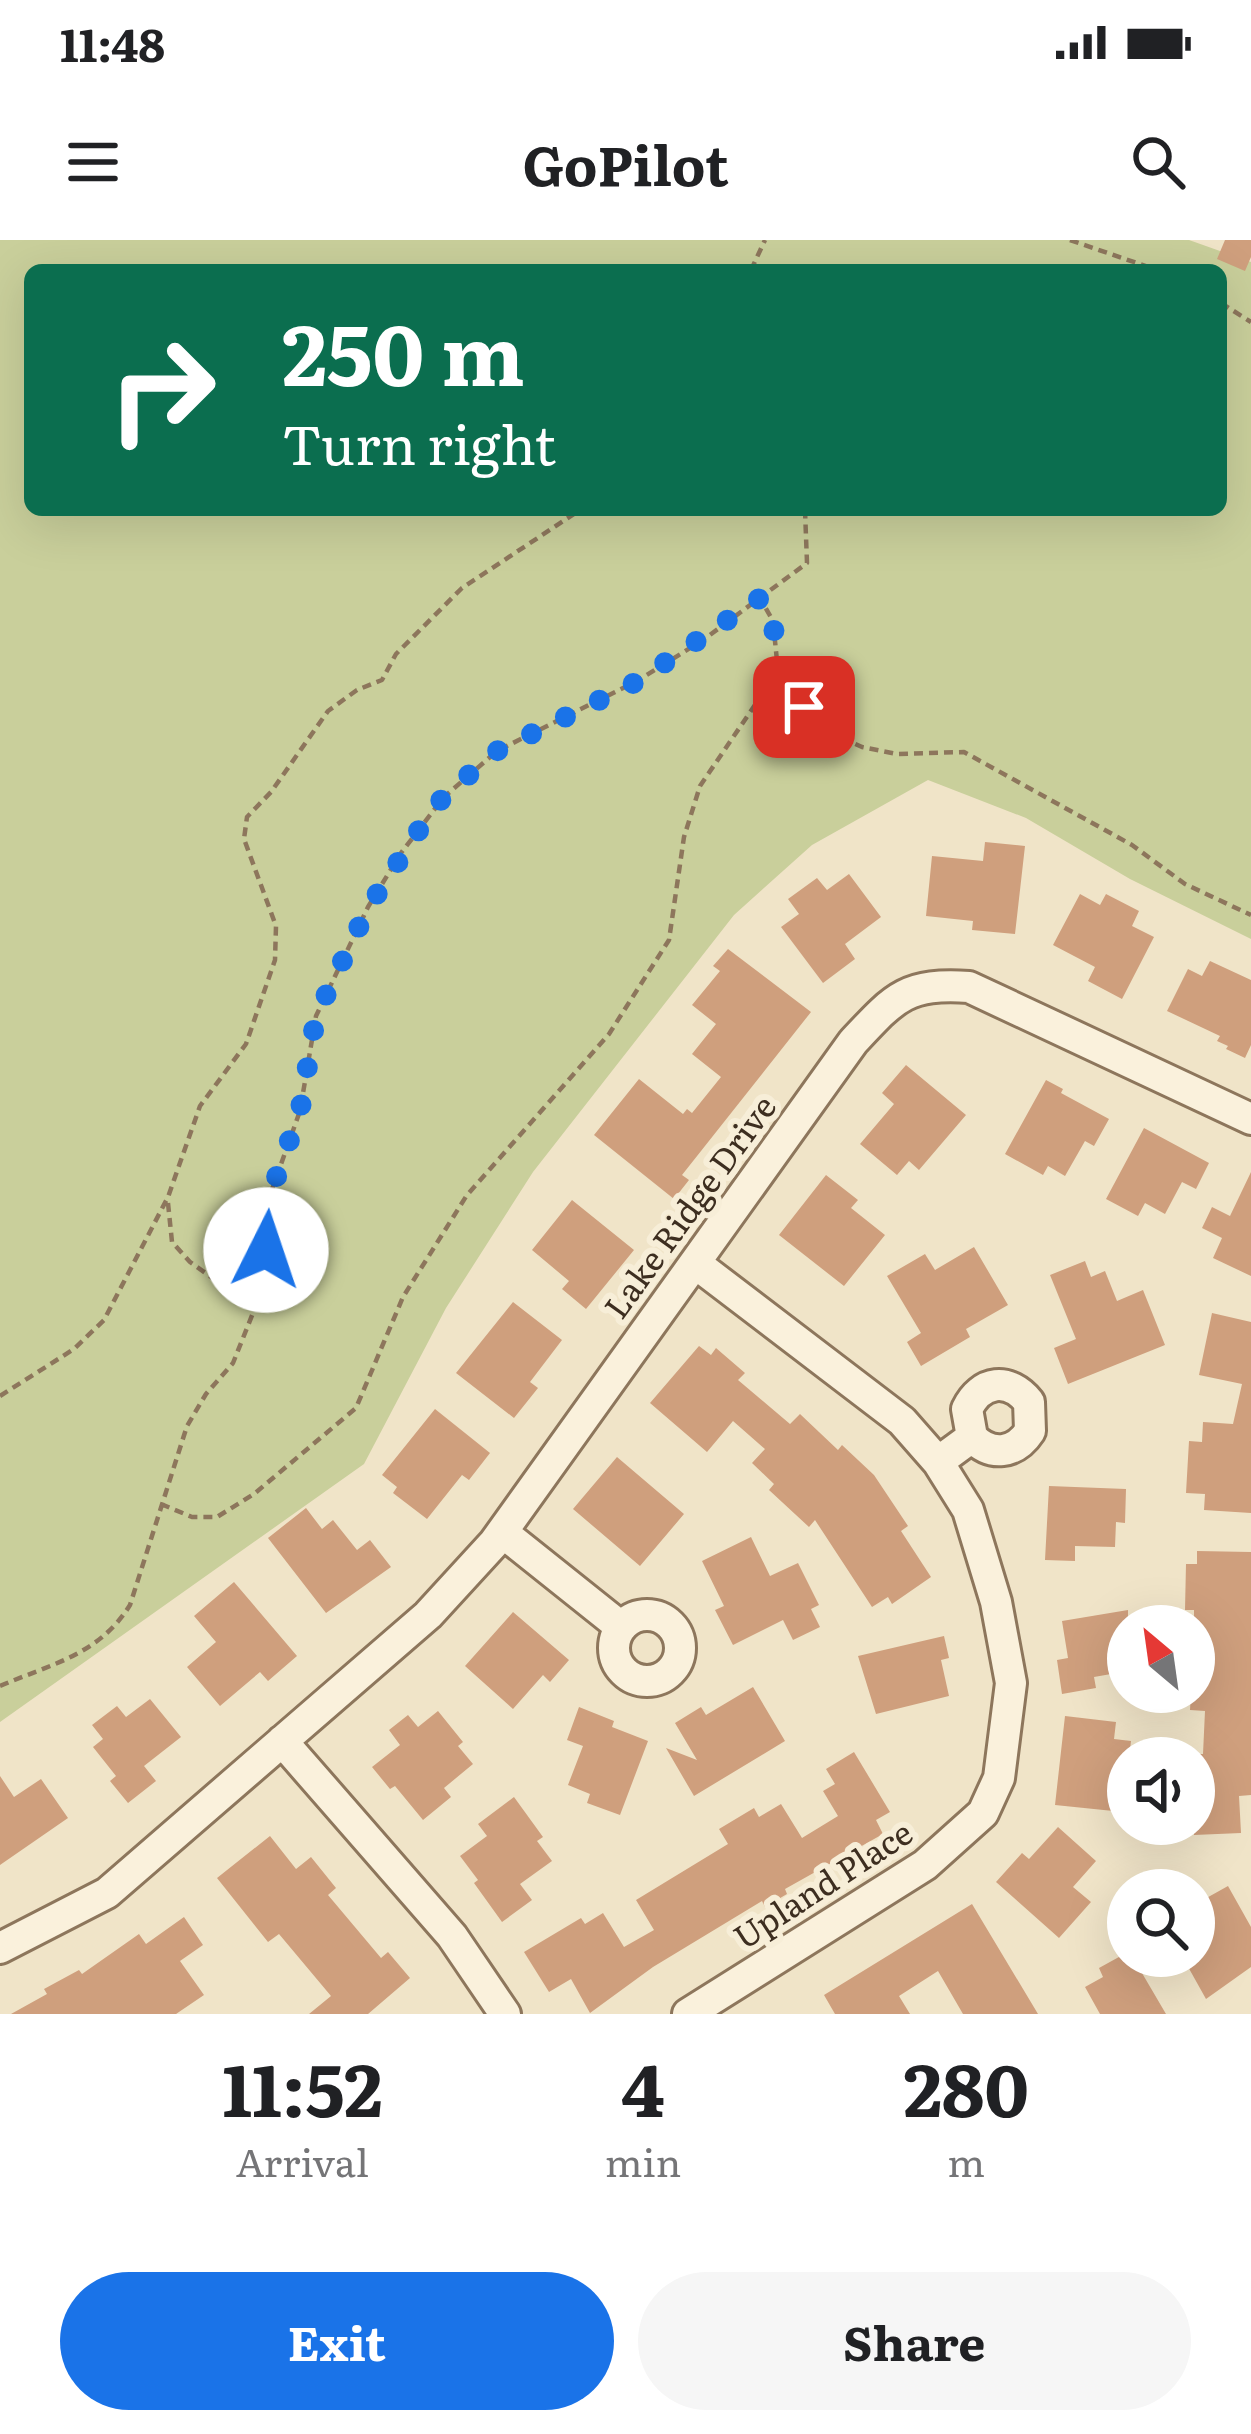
<!DOCTYPE html>
<html lang="en">
<head>
<meta charset="utf-8">
<style>
  body { margin:0; font-family:Literata,serif; background:#f6f6f6; color:#202124; height:100vh; display:flex; flex-direction:column; font-size:45px; white-space:nowrap }
  * { box-sizing:border-box; margin:0 }
  p { font-size:39px; color:#757577 }
  .icon { flex:none; width:66px; height:66px; fill:none; stroke:currentColor; stroke-width:2; stroke-linecap:round; stroke-linejoin:round }
  .map { position:relative; height:1774px; overflow:hidden }
  .drawer { display:flex; flex-direction:column; background:#fff; flex:1 }
  .drawer>* { flex:none }
  .top-card { position:absolute; left:24px; top:24px; width:1203px; height:252px; border-radius:18px; box-shadow:0 12px 48px #0002; background:#0b6e4f; color:#fff; overflow:hidden }
  .needle { width:78px; rotate:331deg }
  .fabs { position:absolute; left:1107px; top:1365px; display:grid; gap:24px }
  .fabs a { display:grid; place-items:center; width:108px; height:108px; border-radius:50%; background:#fff; box-shadow:0 12px 48px #0002; font-size:60px }
  .pin { position:absolute; display:grid; place-items:center; width:102px; height:102px; color:#fff; margin:-51px; border-radius:24px; box-shadow:0 6px 18px #0006 }
  .me { position:absolute; width:132px; margin:-66px; rotate:4deg; stroke-linejoin:round; filter:drop-shadow(0 0 9px #0008) }
  .turn { display:flex; align-items:center; gap:42px; height:252px; padding:0 60px; font-size:54px }
  .turn .icon { width:156px; height:156px; stroke-width:2.5 }
  .turn b { display:block; font-size:84px; line-height:102px }
  .eta { display:flex; justify-content:space-evenly; align-items:center; height:204px; text-align:center }
  .eta b { font-size:72px; font-weight:700; line-height:84px }
  .button { display:flex; gap:24px; margin-top:auto; padding:24px 60px }
  .button a { flex:1; height:138px; border-radius:72px; background:#1a73e8; color:#fff; font-size:48px; font-weight:700; line-height:138px; text-align:center }
  .button a+a { background:#f6f6f6; color:#202124 }
  .status { display:flex; justify-content:space-between; align-items:center; height:84px; padding:0 60px; background:#fff; direction:ltr }
  .status svg { height:33px; fill:currentColor }
  header { display:flex; justify-content:space-between; align-items:center; height:156px; padding:0 60px; background:#fff; font-size:54px; font-weight:700 }
  .map>svg:first-child { display:block }
</style>
</head>
<body>
<div class="status"><b>11:48</b><svg viewBox="0 0 49 12"><path d="M0 12V9h3v3zM5 12V6h3v6zM10 12V3h3v9zM15 12V0h3v12zM26 1h20v11H26zM47 4h2v5h-2z"/></svg></div>
<header><svg class="icon" aria-label="menu" viewBox="0 0 24 24"><path d="M4 6h16M4 12h16M4 18h16"/></svg>GoPilot<svg class="icon" aria-label="search" viewBox="0 0 24 24"><circle cx="10" cy="10" r="6"/><path d="M15 15l6 6"/></svg></header>
<div class="map">
<svg width="1251" height="1774" viewBox="0 0 1251 1774">
  <rect width="100%" height="100%" fill="#f0e4c8"/>
  <path fill="#c9cf9b" fill-rule="evenodd" d="M0,0H1189L1251,22V699L1130,639L1026,578L928,540L812,605L734,675L533,932L446,1068L364,1224L0,1482ZM30,30H1221V270H30Z"/>
  <path fill="#cf9f7d" d="M1225,0H1251V17L1245,31L1217,19Z
    M985,602L1025,606L1015,694L972,690L973,681L926,676L932,616L983,621Z
    M849,634L881,677L845,704L855,719L823,743L781,687L799,674L788,659L817,638L827,650Z
    M1080,654L1100,665L1106,654L1139,671L1132,686L1154,697L1122,759L1088,741L1095,727L1053,705Z
    M728,709L811,772L682,935L689,940L674,959L594,895L639,839L683,874L687,869L692,873L721,837L692,814L716,784L692,765L720,731L713,726Z
    M1210,721L1251,740V805L1245,818L1226,809L1228,806L1217,801L1220,796L1167,771L1188,729L1202,736Z
    M906,825L966,875L919,930L909,921L897,935L860,904L894,864L882,853Z
    M1046,840L1063,849L1061,853L1109,879L1094,906L1085,901L1065,936L1048,926L1043,935L1005,914Z
    M1144,888L1209,923L1196,949L1182,942L1165,974L1145,963L1138,976L1106,959Z
    M1251,932V1036L1213,1018L1222,998L1202,988L1212,967L1230,976Z
    M826,935L858,960L851,968L885,995L844,1046L779,995Z
    M572,960L634,1010L586,1069L562,1049L569,1041L532,1010Z
    M974,1007L1008,1065L966,1089L970,1097L921,1126L907,1102L921,1093L887,1036L925,1014L935,1030Z
    M1085,1021L1091,1037L1105,1031L1117,1061L1143,1050L1165,1105L1068,1144L1054,1108L1076,1099L1050,1035Z
    M513,1062L562,1100L530,1142L538,1148L514,1178L456,1133Z
    M1212,1073L1251,1082V1273L1204,1270L1205,1254L1186,1253L1189,1201L1202,1202L1203,1182L1233,1184L1242,1144L1199,1135Z
    M699,1106L711,1115L716,1108L745,1133L738,1140L790,1184L800,1174L838,1210L842,1205L874,1235L908,1286L901,1291L931,1337L892,1364L888,1357L872,1367L815,1280L809,1287L769,1250L774,1244L752,1223L765,1209L733,1181L707,1212L650,1163Z
    M435,1169L490,1213L469,1240L462,1235L427,1279L393,1253L397,1247L382,1235Z
    M617,1217L684,1274L640,1326L573,1269Z
    M1049,1246L1126,1249L1125,1283L1116,1282L1115,1307L1075,1306V1321L1045,1320Z
    M306,1268L322,1289L333,1280L357,1310L370,1300L391,1327L326,1373L268,1298Z
    M751,1297L770,1336L798,1323L819,1365L811,1369L820,1387L793,1400L783,1380L733,1405L715,1370L724,1366L702,1321Z
    M1197,1311L1251,1312V1555L1239,1556L1241,1593L1194,1595V1514H1203L1205,1471L1190,1470L1191,1452H1194V1370H1185L1186,1324H1197Z
    M234,1342L297,1416L268,1441L260,1432L220,1466L187,1427L216,1402L194,1376Z
    M1128,1370V1431L1094,1437L1096,1448L1062,1454L1057,1420L1068,1418L1062,1381Z
    M513,1372L569,1420L550,1442L543,1435L513,1469L465,1426Z
    M944,1396L949,1418L941,1420L949,1456L876,1474L858,1416Z
    M753,1447L785,1501L694,1556L666,1508L697,1520L675,1483L701,1467L706,1475Z
    M150,1459L181,1497L144,1526L156,1541L128,1563L110,1541L116,1536L93,1507L103,1499L92,1485L117,1466L126,1477Z
    M579,1467L614,1481L612,1487L648,1501L620,1575L587,1563L590,1554L568,1545L583,1506L567,1500Z
    M438,1471L463,1502L458,1506L473,1524L444,1548L451,1557L423,1580L395,1546L390,1549L372,1527L400,1505L389,1490L408,1475L418,1487Z
    M1065,1476L1116,1482L1114,1499L1131,1501L1123,1572L1055,1565Z
    M854,1512L890,1572L876,1580L883,1594L785,1649L787,1654L765,1667L762,1661L653,1727L590,1773L571,1739L549,1752L524,1712L581,1678L585,1684L603,1673L624,1707L654,1690L636,1660L728,1604L719,1589L754,1568L759,1577L781,1564L802,1598L838,1576L823,1551L835,1544L826,1529Z
    M0,1536L14,1557L41,1539L68,1578L0,1625Z
    M514,1557L543,1597L537,1601L552,1621L520,1644L532,1660L502,1682L474,1643L478,1640L460,1616L487,1596L478,1584Z
    M1058,1587L1096,1621L1073,1647L1091,1662L1059,1698L996,1642L1022,1613L1029,1619Z
    M270,1596L296,1629L311,1617L336,1648L328,1655L381,1718L388,1712L410,1738L368,1774H309L331,1756L279,1694L268,1702L217,1638Z
    M1228,1646L1251,1687V1727L1206,1759L1182,1716H1194V1665Z
    M972,1664L1038,1774H963L938,1731L899,1756L910,1774H835L824,1755Z
    M184,1677L203,1705L180,1721L204,1755L176,1774H11L47,1754L44,1749L79,1730L82,1734L139,1694L146,1704Z
    M1128,1712V1716H1132L1166,1774H1100L1085,1747L1103,1737L1099,1728Z"/>
  <g fill="none" stroke-linecap="round" stroke-linejoin="round">
    <g stroke="#8d765c" stroke-width="36">
      <path id="minor" d="M938,1222L972,1197L967,1169C981,1140 1009,1137 1029,1162L1030,1191C1015,1214 991,1217 972,1197
        M502,1292L621,1387
        M614 1408a33 33 0 1 1 66 0a33 33 0 1 1-66 0Z
        M282,1501L452,1696L505,1774
        M0,1708L107,1653L428,1375L494,1303L853,802C895,757 906,743 969,747L1251,879
        M688,1774L925,1625L983,1573L999,1538L1011,1443L996,1362L968,1270L938,1222L902,1181L695,1023"/>
    </g>
    <path stroke="#8d765c" stroke-width="4.5" stroke-dasharray="9 6" stroke-linecap="butt" d="M1070,0L1157,30
      M751,30L765,0
      M1221,63L1251,82
      M780,434L804,467L831,493L862,507L897,514L964,512L1132,605L1185,644L1251,675
      M168,963L172,1002L190,1022L253,1067
      M0,1156L74,1109L104,1080L168,957L200,866L246,804L275,720L276,686L244,599L247,577L271,552L328,471L357,450L382,440L396,414L462,348L580,270
      M161,1264L192,1277H217L254,1254L356,1168L403,1057L467,955L609,794L669,700L684,597L700,546L778,431L773,381L760,358
      M0,1446C51,1424 99,1415 130,1365L187,1186L206,1154L233,1123L255,1068L265,1010V969L300,871L316,776L368,667L401,613L444,557L497,511L637,441L703,400L807,323L805,270"/>
    <use href="#minor" stroke="#faf1dc" stroke-width="30"/>
  </g>
  <g fill="none" stroke-linecap="round" stroke-linejoin="round">
    <path stroke="#1a73e8" stroke-width="21" stroke-dasharray="0 37.8" d="M266,1010L265,969L300,871L316,776L368,668L423,584L444,556L497,511L638,441L760,358L773,381L778,431L804,467"/>
  </g>
  <g text-anchor="middle" stroke-width="12" stroke-linejoin="round" paint-order="stroke">
    <g font-size="33" fill="#3d2e20" stroke="#f7eed8">
      <text transform="translate(690 967) rotate(-54)" y="12">Lake Ridge Drive</text>
      <text transform="translate(823 1645) rotate(-33)" y="12">Upland Place</text>
    </g>
  </g>
</svg>
<div class="fabs">
<a><svg class="needle" viewBox="-14 -14 28 28"><path d="M0-13l5 13h-10z" fill="#e53935"/><path d="M0 13l5-13h-10z" fill="#757577"/></svg></a>
<a><svg class="icon" aria-label="sound" viewBox="0 0 24 24"><path d="M4 9h4l5-4v14l-5-4H4zM17 9q2 3 0 6"/></svg></a>
<a><svg class="icon" aria-label="search" viewBox="0 0 24 24"><circle cx="10" cy="10" r="6"/><path d="M15 15l6 6"/></svg></a>
</div>
<div class="pin" style="left:804px;top:467px;background:#d93025"><svg class="icon" aria-label="arrive" viewBox="0 0 24 24"><path d="M6 21V4h12l-3 4 3 4H6"/></svg></div>
<svg class="me" style="left:266px;top:1010px" viewBox="-20 -20 40 40"><circle r="19" fill="#fff"/><path d="M0-13L10 11 0 6-10 11z" fill="#1a73e8"/></svg>
<div class="top-card">
<div class="turn"><svg class="icon" aria-label="right" viewBox="0 0 24 24"><path d="M7 20v-9h11M14 6l5 5-5 5"/></svg><div><b>250 m</b>Turn right</div></div>
</div>
</div>
<section class="drawer">
<div class="eta">
<div><b>11:52</b><p>Arrival</p></div>
<div><b>4</b><p>min</p></div>
<div><b>280</b><p>m</p></div>
</div>
<div class="button"><a>Exit</a><a>Share</a></div>
</section>
</body>
</html>
